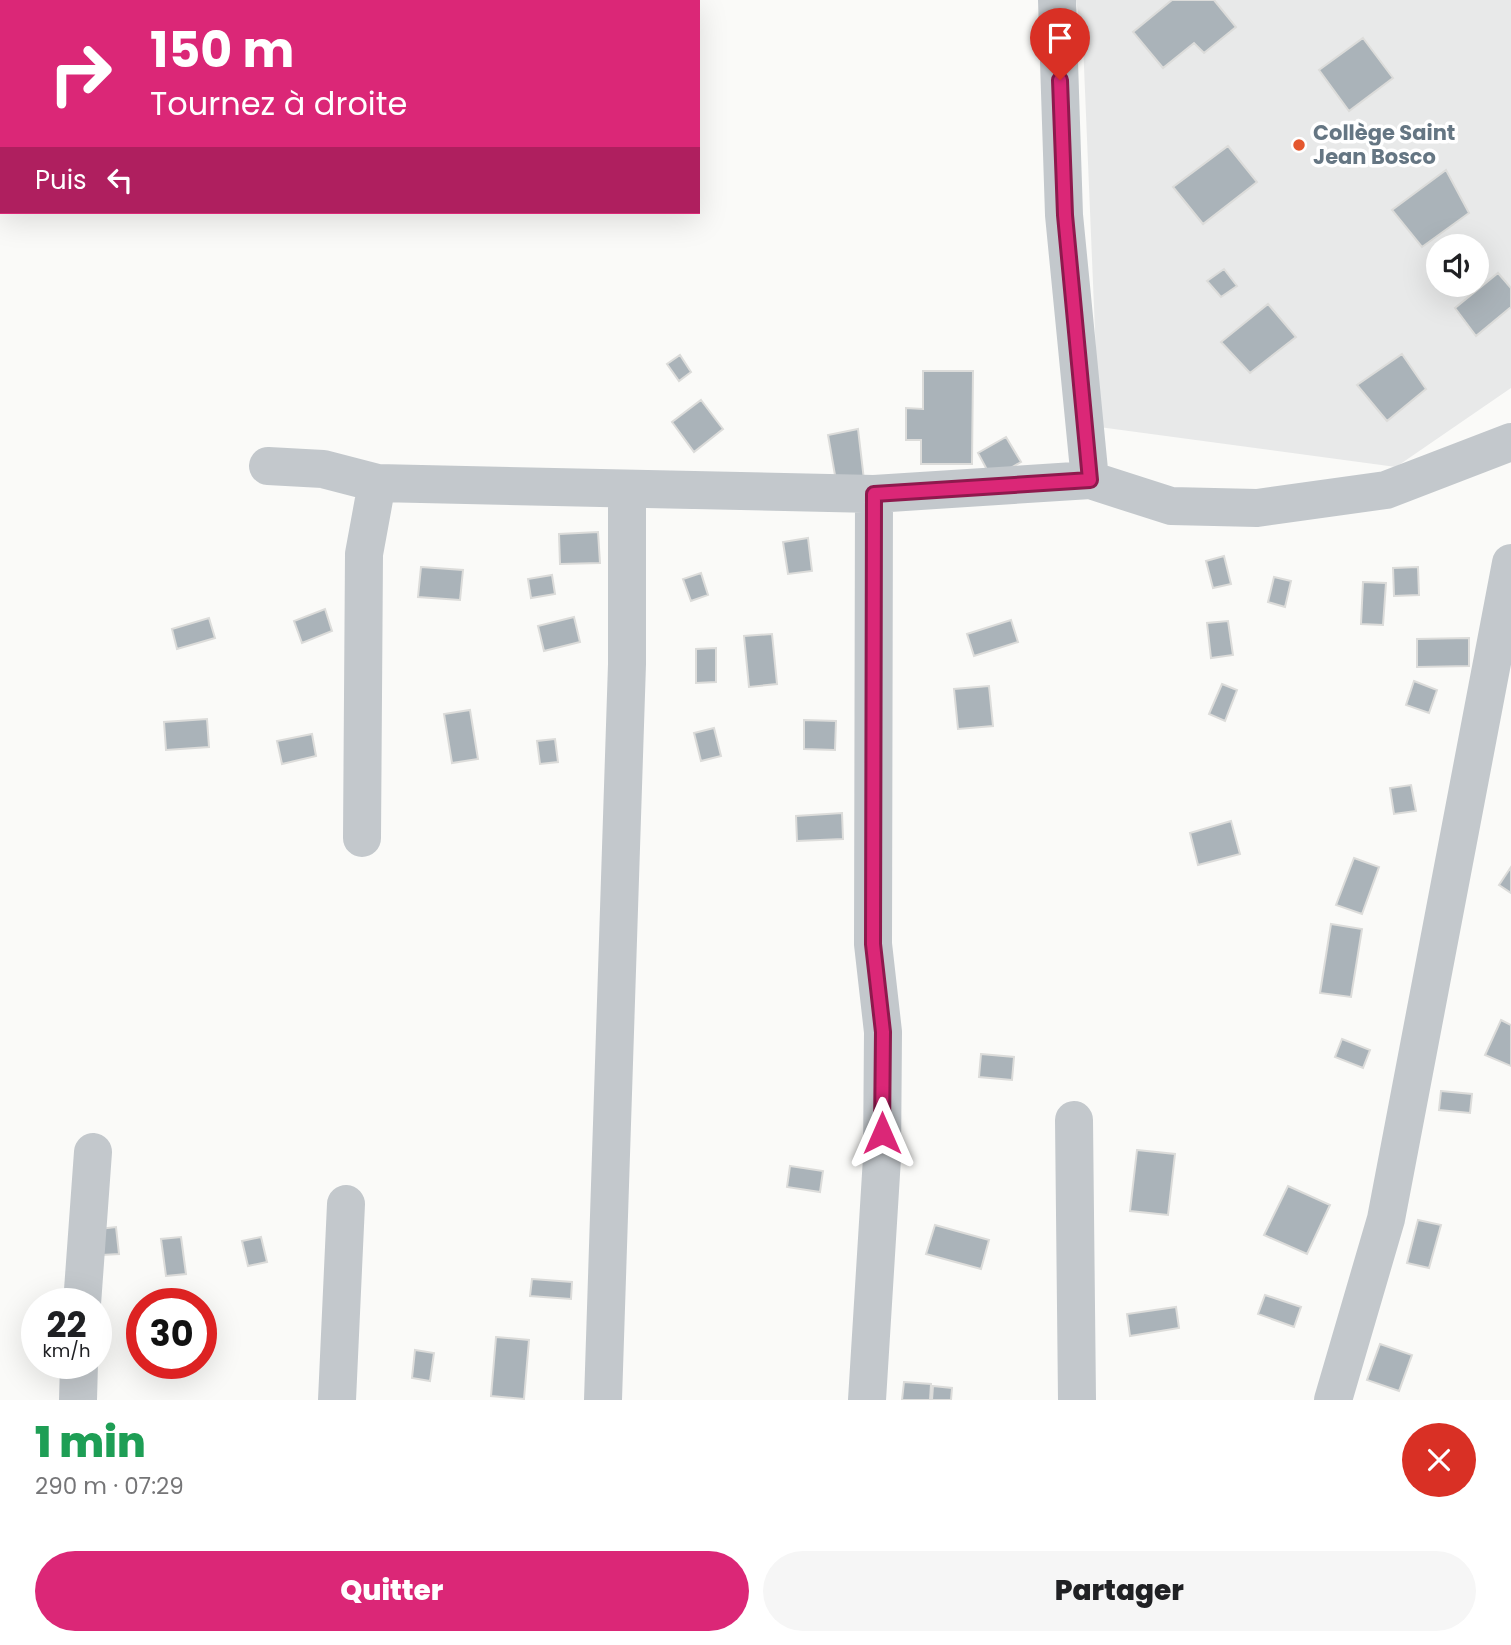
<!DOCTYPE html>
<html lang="fr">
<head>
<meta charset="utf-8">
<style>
  body { margin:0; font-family:Poppins,sans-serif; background:#f6f6f6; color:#202124; height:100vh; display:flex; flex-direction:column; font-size:26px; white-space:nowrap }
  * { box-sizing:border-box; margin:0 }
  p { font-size:23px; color:#757577 }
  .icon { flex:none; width:38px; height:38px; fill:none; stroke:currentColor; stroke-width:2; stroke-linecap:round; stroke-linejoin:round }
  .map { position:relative; height:1400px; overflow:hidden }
  .panel { display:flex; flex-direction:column; background:#fff; flex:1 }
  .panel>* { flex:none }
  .top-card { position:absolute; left:0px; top:0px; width:700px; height:214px; box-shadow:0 7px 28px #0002; background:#db2777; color:#fff; overflow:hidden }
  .fabs { position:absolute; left:1426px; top:234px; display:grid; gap:14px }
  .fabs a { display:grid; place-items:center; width:63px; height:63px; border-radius:50%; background:#fff; box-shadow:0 7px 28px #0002; font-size:35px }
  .speed { position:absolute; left:21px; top:1288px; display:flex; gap:14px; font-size:35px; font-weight:700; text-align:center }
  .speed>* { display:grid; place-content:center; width:91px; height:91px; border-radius:50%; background:#fff; box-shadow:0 7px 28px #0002; line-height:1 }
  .speed small { font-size:18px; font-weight:400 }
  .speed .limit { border:10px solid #d22; background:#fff; color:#111 }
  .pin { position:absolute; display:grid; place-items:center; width:60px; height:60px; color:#fff; margin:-72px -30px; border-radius:50% 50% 50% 0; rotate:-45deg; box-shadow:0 0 7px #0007 }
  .pin .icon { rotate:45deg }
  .me { position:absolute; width:77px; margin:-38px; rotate:0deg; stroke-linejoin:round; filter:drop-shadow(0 0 5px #0008) }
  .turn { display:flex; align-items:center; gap:24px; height:147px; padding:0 35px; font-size:32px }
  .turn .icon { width:91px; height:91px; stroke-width:2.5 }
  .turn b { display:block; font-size:49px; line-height:60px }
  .then { display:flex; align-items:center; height:66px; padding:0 35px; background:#0003; gap:14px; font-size:26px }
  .round { display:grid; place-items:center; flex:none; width:74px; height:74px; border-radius:37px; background:#f6f6f6 }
  .head { display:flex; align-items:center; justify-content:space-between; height:119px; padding:0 35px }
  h1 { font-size:42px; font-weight:800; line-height:52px; color:#1e9e55 }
  .action { display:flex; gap:14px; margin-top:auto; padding:14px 35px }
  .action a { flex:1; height:80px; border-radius:42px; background:#db2777; color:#fff; font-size:28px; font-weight:800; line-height:80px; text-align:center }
  .action a+a { background:#f6f6f6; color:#202124 }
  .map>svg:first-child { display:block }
</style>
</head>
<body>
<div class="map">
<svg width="1511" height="1400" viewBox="0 0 1511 1400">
  <rect width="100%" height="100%" fill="#fafaf8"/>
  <path fill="#e8e9e9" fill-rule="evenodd" d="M1076,0H1511V388L1396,467L1099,427L1083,43ZM1438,247H1477V285H1438Z"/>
  <path fill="#aab3b9" stroke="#dcdcda" stroke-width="2" d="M1172,0H1214L1236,27L1204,53L1194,43L1163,68L1133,32Z
    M1363,38L1393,78L1349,111L1319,70Z
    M1228,146L1257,182L1203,224L1173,187Z
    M1446,170L1469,213L1422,247L1392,210Z
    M1224,269L1237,286L1221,297L1207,281Z
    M1498,273L1511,288V307L1476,336L1455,308Z
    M1268,304L1296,337L1250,373L1221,342Z
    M1402,354L1426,389L1387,421L1357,385Z
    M680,355L691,372L679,381L667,364Z
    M923,371H973L972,464H921V440H906V408L923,409Z
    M701,400L723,429L694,452L672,422Z
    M858,429L864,480L836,481L828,435Z
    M1006,437L1021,462L992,479L978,453Z
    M598,532L600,563L560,564L559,534Z
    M808,538L812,571L788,574L783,542Z
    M1224,556L1231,584L1213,588L1206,561Z
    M421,567L463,570L460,600L418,597Z
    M1418,567L1419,595L1394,596L1393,568Z
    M701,573L708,595L691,601L683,579Z
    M552,575L555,594L531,598L528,579Z
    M1274,577L1291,581L1285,607L1268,602Z
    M1363,582L1386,583L1383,625L1361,624Z
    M325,609L332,631L302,643L294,621Z
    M574,617L580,642L544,651L538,626Z
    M209,618L215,638L177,649L172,629Z
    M1011,620L1018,642L974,656L967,634Z
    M1228,621L1233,655L1211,658L1207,623Z
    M772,634L777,684L749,687L744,636Z
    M1469,638V666L1417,667V639Z
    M716,648V682L696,683V649Z
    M1414,681L1437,690L1429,713L1406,705Z
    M1222,684L1237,690L1225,721L1209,714Z
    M989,686L993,726L958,729L954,689Z
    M470,710L478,759L452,763L444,714Z
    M207,719L209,747L166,750L164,722Z
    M804,720L836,721L835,750L804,749Z
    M714,728L721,756L701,761L694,733Z
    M312,734L316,756L282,764L277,741Z
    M555,739L558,762L540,764L537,741Z
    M1411,785L1416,811L1394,814L1390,788Z
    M842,813L843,839L797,841L796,816Z
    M1231,821L1240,854L1198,865L1190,833Z
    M1354,858L1379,867L1362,914L1336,905Z
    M1511,867V893L1499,885Z
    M1331,924L1362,929L1351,997L1320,993Z
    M1501,1020L1511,1025V1066L1485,1055Z
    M1342,1039L1370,1050L1363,1068L1335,1057Z
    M981,1054L1014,1057L1012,1080L979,1077Z
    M1441,1091L1472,1094L1470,1113L1439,1110Z
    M1137,1150L1175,1154L1168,1215L1130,1211Z
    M790,1166L823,1171L820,1192L787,1187Z
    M1288,1186L1330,1205L1307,1254L1264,1235Z
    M1418,1220L1441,1225L1429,1268L1407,1263Z
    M935,1225L989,1240L981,1269L926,1254Z
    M116,1227L119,1254L102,1255L99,1229Z
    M181,1237L186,1274L166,1276L161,1239Z
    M261,1237L267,1262L248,1266L242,1241Z
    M532,1279L572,1282L571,1299L530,1296Z
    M1265,1295L1301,1307L1294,1327L1258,1314Z
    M1176,1307L1179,1328L1130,1336L1127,1314Z
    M496,1337L529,1340L524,1399L491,1396Z
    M1380,1344L1412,1355L1399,1391L1367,1380Z
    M415,1350L434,1353L430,1381L412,1378Z
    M904,1382L931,1384L930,1400H902Z
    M933,1386L952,1388L951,1400H932Z"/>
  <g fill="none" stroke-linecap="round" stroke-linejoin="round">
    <path stroke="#c3c8cc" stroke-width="38" d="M1057,0L1064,215L1090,480L1171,506L1257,508L1386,490L1511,442
      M268,466L323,469L377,483L874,494L1090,480
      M362,838L364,554L377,483
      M1074,1120L1077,1400
      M82,1304L93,1152
      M78,1400L79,1363
      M337,1400L346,1204
      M603,1400L627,664V489
      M867,1400L882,1158L883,1032L873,944L874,494
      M1333,1400L1386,1219L1511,563"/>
  </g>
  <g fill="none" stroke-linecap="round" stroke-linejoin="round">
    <g stroke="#8e194d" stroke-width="18">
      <path id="route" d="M882,1133L883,1032L873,944L874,494L1090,480L1065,215L1060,80"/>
    </g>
    <use href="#route" stroke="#db2777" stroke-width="12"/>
  </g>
  <circle fill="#e4572e" stroke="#fff" stroke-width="2.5" cx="1299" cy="145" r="7"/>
  <g text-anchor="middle" stroke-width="7" stroke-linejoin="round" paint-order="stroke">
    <g font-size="21" font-weight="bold" fill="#657683" stroke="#fff" text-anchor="start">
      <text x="1313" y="140">Collège Saint<tspan x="1313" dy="24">Jean Bosco</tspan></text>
    </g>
  </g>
</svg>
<div class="fabs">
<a><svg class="icon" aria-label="sound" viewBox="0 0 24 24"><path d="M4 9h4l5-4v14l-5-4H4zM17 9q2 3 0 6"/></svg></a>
</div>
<div class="speed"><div>22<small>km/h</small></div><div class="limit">30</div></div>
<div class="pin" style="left:1060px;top:80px;background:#d93025"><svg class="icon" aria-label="arrive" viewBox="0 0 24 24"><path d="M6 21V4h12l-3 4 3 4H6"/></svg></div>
<svg class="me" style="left:882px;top:1133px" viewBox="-20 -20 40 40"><path d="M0-17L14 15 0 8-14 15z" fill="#db2777" stroke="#fff" stroke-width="4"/></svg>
<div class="top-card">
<div class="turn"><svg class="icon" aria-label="right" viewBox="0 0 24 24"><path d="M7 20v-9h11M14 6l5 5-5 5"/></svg><div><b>150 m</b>Tournez à droite</div></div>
<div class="then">Puis<svg class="icon" aria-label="left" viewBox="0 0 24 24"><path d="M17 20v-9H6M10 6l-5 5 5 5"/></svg></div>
</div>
</div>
<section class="panel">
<div class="head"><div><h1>1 min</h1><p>290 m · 07:29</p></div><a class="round" style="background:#d93025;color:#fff"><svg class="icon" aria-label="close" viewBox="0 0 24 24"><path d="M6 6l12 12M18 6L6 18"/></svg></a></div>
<div class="action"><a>Quitter</a><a>Partager</a></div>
</section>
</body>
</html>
